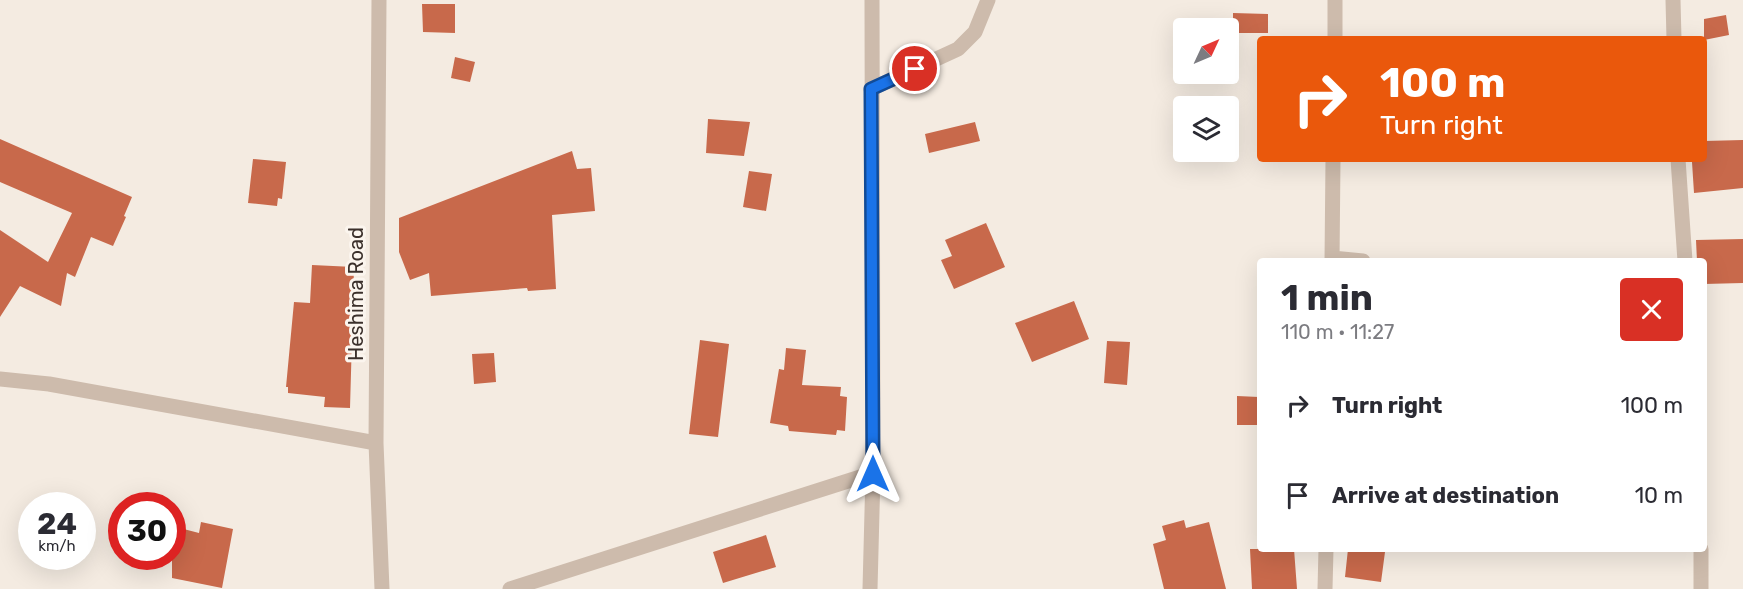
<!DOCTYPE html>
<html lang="en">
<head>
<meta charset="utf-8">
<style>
  body { margin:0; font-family:Rubik,sans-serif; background:#f2f2f3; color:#2b2b33; height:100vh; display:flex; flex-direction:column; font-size:22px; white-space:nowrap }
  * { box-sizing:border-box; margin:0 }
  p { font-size:20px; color:#7c7c81 }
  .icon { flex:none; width:33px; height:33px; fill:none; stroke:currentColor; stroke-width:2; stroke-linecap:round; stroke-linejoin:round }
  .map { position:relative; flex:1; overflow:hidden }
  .panel { position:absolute; left:1257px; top:258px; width:450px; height:294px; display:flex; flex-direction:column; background:#fff; border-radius:6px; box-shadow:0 6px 24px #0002 }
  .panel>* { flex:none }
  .guide { position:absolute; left:1257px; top:36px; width:450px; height:126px; border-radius:6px; box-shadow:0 6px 24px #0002; background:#ea580c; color:#fff; overflow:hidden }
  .needle { width:39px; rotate:46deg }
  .controls { position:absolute; left:1173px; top:18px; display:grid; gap:12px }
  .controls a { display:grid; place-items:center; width:66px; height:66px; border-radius:6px; background:#fff; box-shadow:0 6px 24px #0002; font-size:30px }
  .speed { position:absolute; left:18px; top:492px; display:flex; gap:12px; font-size:30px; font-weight:700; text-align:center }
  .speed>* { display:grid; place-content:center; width:78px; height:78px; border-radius:50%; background:#fff; box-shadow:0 6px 24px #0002; line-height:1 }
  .speed small { font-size:15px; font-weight:400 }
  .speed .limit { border:9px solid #d22; background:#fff; color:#111 }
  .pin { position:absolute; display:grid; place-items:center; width:51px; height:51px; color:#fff; margin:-26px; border:3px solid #fff; border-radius:50%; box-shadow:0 2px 6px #0007 }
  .me { position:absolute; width:66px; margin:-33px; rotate:0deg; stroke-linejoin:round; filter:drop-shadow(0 0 4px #0008) }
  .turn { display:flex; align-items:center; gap:21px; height:126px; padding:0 24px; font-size:27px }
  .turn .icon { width:78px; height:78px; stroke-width:2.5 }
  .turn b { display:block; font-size:42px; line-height:51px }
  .round { display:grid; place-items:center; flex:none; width:63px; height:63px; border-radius:6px; background:#f2f2f3 }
  .headline { display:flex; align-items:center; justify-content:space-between; height:102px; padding:0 24px }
  h1 { font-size:36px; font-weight:700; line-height:45px }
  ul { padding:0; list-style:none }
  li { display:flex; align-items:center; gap:18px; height:90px; padding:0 24px }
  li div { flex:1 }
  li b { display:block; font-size:22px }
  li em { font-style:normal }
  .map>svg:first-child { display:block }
</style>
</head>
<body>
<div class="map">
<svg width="1743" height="589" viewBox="0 0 1743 589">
  <rect width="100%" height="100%" fill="#f4ebe1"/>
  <path fill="#c8694b" d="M422,4H455V33L423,32Z
    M1233,13L1268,14V33H1233Z
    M1726,15L1729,35L1704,40V19Z
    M455,57L475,62L470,82L451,78Z
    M708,119L750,122L744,156L706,153Z
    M975,122L980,141L929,153L925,134Z
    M0,139L132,197L124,216L126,217L113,246L91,237L75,277L67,273L61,306L20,286L0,317V230L48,262L72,213L0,182Z
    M1743,140V188L1694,193L1692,162L1704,160V141Z
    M572,151L577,169L591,168L595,211L552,215L556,289L528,291L527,288L431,296L429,273L410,280L399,252V218Z
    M253,159L286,162L282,199L278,198L277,206L248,203Z
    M749,171L772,174L766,211L743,207Z
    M986,223L1005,267L954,289L941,260L952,256L945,240Z
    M1743,239V283L1704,284V261H1697L1696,240Z
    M312,265L354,267L350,408L324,407L325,397L288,393V387H286L294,302L310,303Z
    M1074,301L1089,339L1032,362L1015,323Z
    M700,340L729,344L718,437L689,434Z
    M1107,341L1130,342L1127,385L1104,383Z
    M786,348L806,350L802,385L841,387L840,396L847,397L845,431L837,430L836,435L789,431L788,426L770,423L779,369L784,370Z
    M494,353L496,382L474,384L472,354Z
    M1237,396L1259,397L1258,425H1237Z
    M1184,520L1186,528L1209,522L1226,589H1164L1153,544L1166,540L1162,526Z
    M201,522L233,529L222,588L172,578V526L199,533Z
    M766,535L776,567L723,583L713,552Z
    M1250,549H1294L1297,589H1252Z
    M1348,549L1385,552L1381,582L1345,577Z"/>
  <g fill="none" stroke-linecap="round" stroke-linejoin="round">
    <path stroke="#cdbbac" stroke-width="15" d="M379,0L376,443L382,589
      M1673,0L1674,39
      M1335,39V0
      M871,89L958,49L975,32L988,0
      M1678,159L1685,261
      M1332,258L1363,261
      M1332,261L1333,159
      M0,379L49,384L376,443
      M510,589L873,473
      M870,589L873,473L872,0
      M1325,589L1326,549
      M1701,589V549"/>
  </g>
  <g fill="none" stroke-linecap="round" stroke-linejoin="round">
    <g stroke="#114b97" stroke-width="15">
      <path id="route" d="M873,474L871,89L915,69"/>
    </g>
    <use href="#route" stroke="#1a73e8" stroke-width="10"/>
  </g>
  <g text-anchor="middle" stroke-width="6" stroke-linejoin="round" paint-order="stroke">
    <g font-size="20" fill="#3b302b" stroke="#fbf5ee">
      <text transform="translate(356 294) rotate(-90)" y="7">Heshima Road</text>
    </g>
  </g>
</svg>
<div class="controls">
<a><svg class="needle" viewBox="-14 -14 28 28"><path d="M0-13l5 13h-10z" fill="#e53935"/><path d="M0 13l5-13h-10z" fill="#7c7c81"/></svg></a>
<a><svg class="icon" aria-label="layers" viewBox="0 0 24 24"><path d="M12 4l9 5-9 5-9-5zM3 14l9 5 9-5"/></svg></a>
</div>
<div class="speed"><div>24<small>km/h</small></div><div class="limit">30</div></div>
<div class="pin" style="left:915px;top:69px;background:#d93025"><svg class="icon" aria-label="arrive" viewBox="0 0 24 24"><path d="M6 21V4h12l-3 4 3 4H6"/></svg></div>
<svg class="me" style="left:873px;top:474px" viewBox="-20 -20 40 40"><path d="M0-17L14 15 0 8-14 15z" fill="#1a73e8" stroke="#fff" stroke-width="4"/></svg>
<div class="guide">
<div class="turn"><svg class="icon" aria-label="right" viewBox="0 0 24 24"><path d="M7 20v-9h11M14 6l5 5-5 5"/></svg><div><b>100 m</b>Turn right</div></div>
</div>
<section class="panel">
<div class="headline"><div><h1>1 min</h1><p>110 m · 11:27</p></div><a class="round" style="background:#d93025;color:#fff"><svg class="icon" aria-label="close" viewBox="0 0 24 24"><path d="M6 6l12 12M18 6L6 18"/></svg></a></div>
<ul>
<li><svg class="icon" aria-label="right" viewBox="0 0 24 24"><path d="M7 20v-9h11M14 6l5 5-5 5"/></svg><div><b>Turn right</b></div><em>100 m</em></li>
<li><svg class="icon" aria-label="arrive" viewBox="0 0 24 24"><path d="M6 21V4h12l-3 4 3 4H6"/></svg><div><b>Arrive at destination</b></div><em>10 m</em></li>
</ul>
</section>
</div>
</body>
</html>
